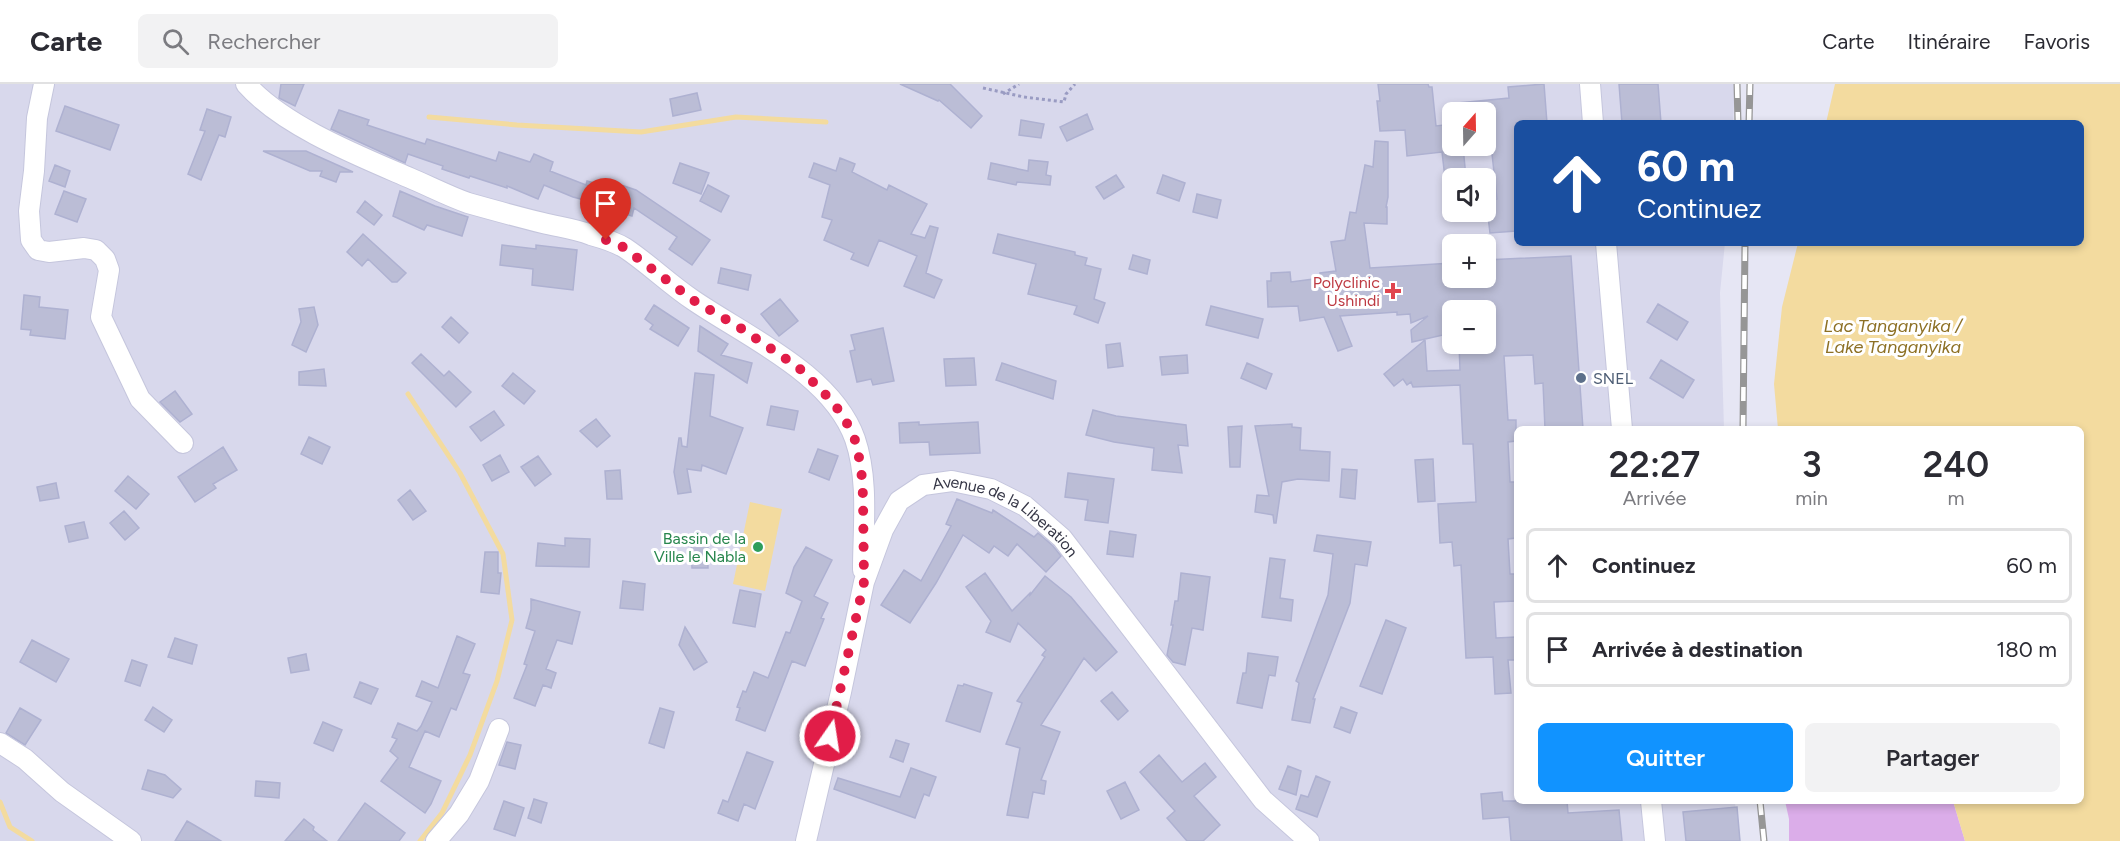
<!DOCTYPE html>
<html lang="fr">
<head>
<meta charset="utf-8">
<style>
  body { margin:0; font-family:Figtree,sans-serif; background:#f2f2f3; color:#2b2b33; height:100vh; display:flex; flex-direction:column; font-size:22px; white-space:nowrap }
  * { box-sizing:border-box; margin:0 }
  p { font-size:20px; color:#7c7c81 }
  .icon { flex:none; width:33px; height:33px; fill:none; stroke:currentColor; stroke-width:2; stroke-linecap:round; stroke-linejoin:round }
  .map { position:relative; flex:1; overflow:hidden }
  .panel { position:absolute; left:1514px; top:342px; width:570px; height:378px; display:flex; flex-direction:column; background:#fff; border-radius:9px; box-shadow:0 3px 9px #0003 }
  .panel>* { flex:none }
  .hud { position:absolute; left:1514px; top:36px; width:570px; height:126px; border-radius:9px; box-shadow:0 3px 9px #0003; background:#1a4fa0; color:#fff; overflow:hidden }
  .needle { width:39px; rotate:20deg }
  .buttons { position:absolute; left:1442px; top:18px; display:grid; gap:12px }
  .buttons a { display:grid; place-items:center; width:54px; height:54px; border-radius:9px; background:#fff; box-shadow:0 3px 9px #0003; font-size:30px }
  .pin { position:absolute; display:grid; place-items:center; width:51px; height:51px; color:#fff; margin:-62px -26px; border-radius:50% 50% 50% 0; rotate:-45deg; box-shadow:0 0 6px #0007 }
  .pin .icon { rotate:45deg }
  .me { position:absolute; width:66px; margin:-33px; rotate:13deg; stroke-linejoin:round; filter:drop-shadow(0 0 4px #0008) }
  .turn { display:flex; align-items:center; gap:21px; height:126px; padding:0 24px; font-size:27px }
  .turn .icon { width:78px; height:78px; stroke-width:2.5 }
  .turn b { display:block; font-size:42px; line-height:51px }
  .eta { display:flex; justify-content:space-evenly; align-items:center; height:102px; text-align:center }
  .eta b { font-size:36px; font-weight:600; line-height:42px }
  .action { display:flex; gap:12px; margin-top:auto; padding:12px 24px }
  .action a { flex:1; height:69px; border-radius:9px; background:#1193ff; color:#fff; font-size:24px; font-weight:600; line-height:69px; text-align:center }
  .action a+a { background:#f2f2f3; color:#2b2b33 }
  ul { padding:0; list-style:none }
  li { display:flex; align-items:center; gap:18px; height:75px; margin:0 12px 9px; padding:0 12px; border:3px solid #e1e1e2; border-radius:9px }
  li div { flex:1 }
  li b { display:block; font-size:22px }
  li em { font-style:normal }
  header { display:flex; align-items:center; gap:36px; box-sizing:border-box; height:84px; padding:0 30px; background:#fff; border-bottom:2px solid #e1e1e2 }
  header strong { font-size:28px }
  nav { display:flex; gap:33px; margin-inline-start:auto; font-size:21px }
  .search { width:420px; height:54px; background:#f2f2f3; display:flex; align-items:center; gap:15px; box-sizing:border-box; padding:0 21px; border-radius:9px; color:#7c7c81; font-size:22px }
  .map>svg:first-child { display:block }
</style>
</head>
<body>
<header>
<strong>Carte</strong>
<div class="search"><svg class="icon" aria-label="search" viewBox="0 0 24 24"><circle cx="10" cy="10" r="6"/><path d="M15 15l6 6"/></svg>Rechercher</div>
<nav><a>Carte</a><a>Itinéraire</a><a>Favoris</a></nav>
</header>
<div class="map">
<svg width="2120" height="757" viewBox="0 0 2120 757">
  <rect width="100%" height="100%" fill="#e6e6f4"/>
  <path fill="#d8d8ec" fill-rule="evenodd" d="M0,0H1735L1733,39H1516V159H1725L1720,209L1724,345H1516V717H1735L1737,757H0ZM1452,28H1485V62H1452ZM1452,94H1485V128H1452ZM1452,160H1485V194H1452ZM1452,226H1485V260H1452Z"/>
  <path fill="#dbade9" d="M1785,717H1953L1965,757H1789V735Z"/>
  <path fill="#f3db9f" d="M1835,0H2120V757H1965L1953,717H2080V345H1778L1774,300L1782,223L1798,159H2080V39H1826Z
    M750,418L782,425L765,507L733,500Z"/>
  <g fill="none" stroke-linecap="round" stroke-linejoin="round">
    <path stroke="#f3db9f" stroke-width="5" d="M429,33L517,41L641,48L736,33L826,38
      M408,310L460,389L503,470L512,536L497,597L470,671L442,729L420,757
      M0,718L10,743L32,757"/>
  </g>
  <path fill="#bbbdd6" stroke="#aeb1d1" stroke-width="1.5" d="M281,0H304L295,22L279,14Z
    M900,0H950L982,32L971,44L939,16L938,17Z
    M1378,0H1428L1429,3H1432L1436,42L1452,40V62H1463L1466,94H1445L1442,68L1407,72L1405,46L1380,47L1377,17H1380Z
    M1544,0L1547,39H1516V147L1490,149L1486,116L1497,115L1492,70H1485V28H1458V19L1509,14L1508,3Z
    M1619,0H1658L1661,39H1622Z
    M697,9L701,26L673,32L670,15Z
    M65,22L119,41L110,66L56,47Z
    M207,25L231,33L225,53L219,51L201,96L188,90L205,47L200,46Z
    M339,26L369,36L367,41L425,60L427,55L496,77L499,68L530,78L534,70L553,78L550,87L586,101L587,97L622,107L624,102L636,106L710,156L692,181L669,165L677,153L634,124L632,132L615,127V124L573,113L544,101L538,115L507,102V104L470,92L469,94L442,85L443,82L408,70L405,79L331,45Z
    M1087,30L1093,45L1067,57L1060,43Z
    M1021,36L1044,40L1041,54L1019,51Z
    M1375,57L1388,58V113L1386,123H1387V140L1364,139L1370,184L1452,179V194H1485V176L1571,172L1583,345H1545L1543,299L1535,300L1533,271L1504,272L1508,336H1516V357L1508,358L1510,398H1516V454L1508,455L1510,490H1516V517L1494,518L1496,554L1516,553V576H1508L1511,609L1495,610L1493,573L1466,574L1461,481L1454,482L1452,458L1440,459L1438,420L1476,418L1473,360H1463L1460,301L1413,303L1411,298L1407,301L1403,295L1394,302L1384,290L1425,256L1427,287L1460,286L1459,260H1485V226H1452V249L1412,258L1411,246L1428,232L1411,239L1410,230L1397,231V228L1340,232L1352,262L1338,267L1324,233L1300,237L1298,222L1268,223L1267,197H1271V189L1290,188L1291,198L1321,194L1320,189L1336,187L1331,158L1345,156L1350,128L1356,129L1365,81L1373,83Z
    M263,67H306L353,88H340L336,98L320,92L322,87H310Z
    M840,74L855,80L852,88L887,106L889,101L927,120L911,150L925,154L930,142L938,144L926,189L942,196L934,214L904,202L917,172L879,156L868,182L851,175L854,169L824,156L832,136L822,133L830,101L809,93L814,79L836,87Z
    M1029,76L1048,78L1046,91L1051,92L1050,101L1017,98L1016,101L988,95L991,79L1028,87Z
    M680,79L709,89L701,110L673,99Z
    M55,81L70,87L65,103L49,97Z
    M1116,91L1124,103L1104,115L1096,103Z
    M1163,91L1185,99L1179,117L1157,109Z
    M708,101L729,112L721,128L700,117Z
    M64,107L86,115L77,138L55,130Z
    M400,107L435,122L468,133L462,152L427,141L424,146L393,132Z
    M1197,110L1221,116L1217,134L1193,128Z
    M365,117L382,131L374,141L357,128Z
    M363,150L406,189L397,198H392L368,175L362,182L347,168Z
    M998,150L1075,168V171L1087,174L1085,181L1101,185L1094,215L1105,219L1098,239L1074,230L1077,222L1028,210L1036,180L993,169Z
    M502,161L536,165V161L577,166L573,206L532,201L533,185L500,181Z
    M1133,171L1150,176L1147,190L1129,185Z
    M721,184L751,191L748,206L718,199Z
    M24,211L40,213L39,223L68,226L65,255L30,251L31,246L21,245Z
    M780,215L798,237L779,252L761,230Z
    M1658,220L1688,238L1677,256L1647,238Z
    M654,221L689,244L678,262L650,245L653,241L645,235Z
    M1211,222L1263,235L1258,254L1206,241Z
    M314,223L318,241L306,268L292,261L301,238L299,225Z
    M451,233L468,249L459,259L442,243Z
    M700,242L728,260L721,271L752,279L747,299L698,267Z
    M883,244L894,297L873,301L871,295L857,298L850,267L855,266L851,251Z
    M1120,259L1123,282L1108,284L1106,261Z
    M421,270L444,292L449,287L471,308L456,323L412,279Z
    M1187,271L1188,289L1162,291L1160,273Z
    M974,274L976,301L946,302L944,275Z
    M1661,276L1694,296L1683,314L1650,294Z
    M1002,279L1056,297L1053,315L996,296Z
    M1247,279L1272,290L1266,305L1241,294Z
    M324,285L326,302L299,301V288Z
    M513,289L535,307L524,320L502,302Z
    M695,289L714,291L710,332L743,344L726,390L702,381L701,387L687,385L691,408L678,410L674,388L679,354H681L682,362L687,363Z
    M175,307L192,330L180,338L160,318Z
    M771,322L798,327L794,346L767,341Z
    M1093,326L1116,332L1186,341L1188,362L1178,361L1182,389L1152,386L1154,364L1114,358L1086,351Z
    M494,327L504,341L481,357L470,343Z
    M596,335L610,352L597,363L580,347Z
    M919,338V341L978,338L980,369L930,371L929,358L900,359L899,339Z
    M1292,340V343L1301,344L1300,366L1330,368L1329,397L1298,395L1282,398L1276,439H1274L1273,431L1255,428L1257,411L1269,412L1255,342Z
    M1242,342L1240,383H1230L1228,343Z
    M309,353L330,363L322,380L301,370Z
    M223,363L237,386L213,400L216,404L195,418L178,393Z
    M818,365L838,372L829,396L809,388Z
    M500,371L509,388L492,397L483,381Z
    M538,372L551,390L535,402L521,383Z
    M1433,375L1435,417L1418,418L1415,376Z
    M1342,385L1357,386L1355,415L1340,413Z
    M620,386L622,415H607L605,387Z
    M1068,389L1114,395L1108,439L1085,436L1088,416L1065,413Z
    M128,392L149,410L136,425L115,407Z
    M56,399L59,414L40,417L37,403Z
    M410,406L426,427L413,436L398,416Z
    M957,415L992,429L993,426L1034,453L1038,449L1053,462L1061,472L1046,488L1017,460L1008,472L994,462L989,469L963,451L936,499L910,539L881,521L904,486L921,497L951,442L946,440Z
    M124,427L139,444L125,456L110,439Z
    M84,438L88,454L69,458L65,442Z
    M1110,447L1136,451L1133,473L1107,470Z
    M1317,451L1371,458L1367,482L1355,480L1350,519L1313,615H1315L1310,639L1292,636L1299,599L1296,597L1328,511L1333,470L1314,467Z
    M565,454L590,455L589,483L536,482L538,459L565,462Z
    M708,455V484H692L691,456Z
    M806,463L832,476L814,512L828,519L821,534L824,535L805,582L792,577L765,647L736,636L740,624L737,623L743,607L746,608L754,588L768,594L786,548L790,549L802,517L786,509L794,483Z
    M485,468H498V489H501L499,510L481,508Z
    M1270,474L1285,476L1280,514L1293,516L1291,537L1262,533Z
    M985,489L1012,527L1030,509V511L1045,492L1071,513L1117,568L1096,587L1084,574L1041,641L1060,648L1041,696L1046,697L1044,710L1033,708L1028,734L1007,731L1020,664L1006,660L1022,619L1017,617L1045,573L1042,571L1046,566L1018,539L1010,558L986,548L991,537L966,503Z
    M1181,489L1210,493L1203,546L1192,544L1185,581L1173,578L1167,571L1173,541H1171L1175,517H1178Z
    M623,497L645,500L643,526L620,524Z
    M740,506L761,510L755,543L733,539Z
    M531,515L580,528L572,560L557,556L546,585L556,589L551,604L543,601L535,622L514,614L527,581L524,580L535,547L526,544L531,526Z
    M1386,536L1406,544L1382,610L1360,602Z
    M685,543L707,578L694,586L679,561Z
    M457,552L475,560L463,589L470,591L456,626L451,624L439,653L425,647L409,683L441,697L431,720L425,729L381,697L398,674L390,667L397,655L392,653L398,639L417,647L421,642L432,618L416,612L422,597L438,604Z
    M175,554L197,561L192,580L168,573Z
    M32,556L69,575L56,598L20,578Z
    M1248,569L1278,573L1275,592L1269,591L1262,624L1237,619L1243,589H1246Z
    M306,570L309,586L291,589L288,574Z
    M132,576L147,581L140,602L125,597Z
    M360,598L378,605L371,620L354,613Z
    M964,600L992,609L980,648L946,637L958,601L963,602Z
    M1112,608L1128,627L1118,636L1101,617Z
    M153,623L172,636L164,648L145,636Z
    M1341,623L1357,629L1350,649L1334,643Z
    M20,624L41,636L25,661L6,649Z
    M660,624L674,628L664,664L649,659Z
    M323,638L342,646L333,667L314,659Z
    M896,656L909,660L903,678L890,673Z
    M507,658L521,661L515,685L499,681Z
    M747,668L773,678L755,725L744,720L738,737L718,729L723,716L728,718Z
    M1159,671L1182,698L1205,679L1216,693L1194,712L1220,741L1203,757H1187L1167,734L1175,727L1140,688Z
    M1288,682L1301,687L1296,711L1279,705Z
    M911,684L936,693L929,712L924,710L915,734L834,705L838,694L900,713Z
    M148,686L165,691L181,705L173,714L142,705Z
    M1316,692L1330,698L1317,733L1296,725L1301,711L1308,713Z
    M256,697L280,699L279,714L255,712Z
    M1125,698L1139,726L1121,735L1107,707Z
    M1502,708L1503,717H1567L1568,729L1619,726L1622,757H1511L1509,733L1483,735L1481,710Z
    M534,715L547,719L541,739L528,734Z
    M504,717L524,724L515,752L494,745Z
    M365,719L405,749L399,757H338Z
    M1737,723L1740,757H1686L1683,728Z
    M304,735L314,743L313,746L327,757H285Z
    M187,737L194,741L221,757H175Z"/>
  <g fill="none" stroke-linecap="round" stroke-linejoin="round">
    <g stroke="#c5c6dd" stroke-width="22">
      <g id="street">
        <path d="M44,0L37,34L34,87L29,127L31,156L38,166L49,168L84,164L96,166L105,175L109,186L101,233L140,315L183,359"/>
        <path d="M246,0C283,42 359,72 410,94C429,102 448,112 468,119C493,126 518,133 543,139C559,143 576,145 591,151C602,154 615,158 625,164C649,180 669,200 693,216C747,253 832,290 855,355C869,396 863,444 863,486"/>
        <path d="M1590,0L1593,39"/>
        <path d="M1606,159L1622,345"/>
        <path d="M0,659L25,675L62,708L131,757"/>
        <path d="M1651,717L1655,757"/>
        <path d="M436,757L459,730L479,697L499,645"/>
        <path id="s1" d="M806,757L841,608L864,498L883,446L899,417L923,401L952,397L991,405L1025,422L1062,454L1263,716L1309,757"/>
      </g>
    </g>
    <path stroke="#999bc2" stroke-width="3" stroke-dasharray="3 3" stroke-linecap="butt" d="M983,4L1024,13L1064,18L1066,10L1075,0
      M1003,10L1019,0"/>
    <use href="#street" stroke="#fff" stroke-width="20"/>
    <g stroke="#969696" stroke-width="7">
      <path id="rail" d="M1737,0L1738,39
        M1749,39L1750,0
        M1743,345L1745,159
        M1760,717L1764,757"/>
    </g>
    <use href="#rail" stroke="#fff" stroke-width="4.5" stroke-dasharray="14" stroke-linecap="butt"/>
  </g>
  <g fill="none" stroke-linecap="round" stroke-linejoin="round">
    <path stroke="#e11d48" stroke-width="10" stroke-dasharray="0 18" d="M606,156L623,163L693,216L739,243L798,283L824,309L843,331L855,356L861,382L863,412L864,498L830,652"/>
  </g>
  <path fill="#e0444e" stroke="#fff" stroke-width="2" d="M1390 198h6v6h6v6h-6v6h-6v-6h-6v-6h6z"/>
  <circle fill="#5c6f8a" stroke="#fff" stroke-width="2" cx="1581" cy="294" r="6"/>
  <circle fill="#2e9e5b" stroke="#fff" stroke-width="2" cx="758" cy="463" r="6"/>
  <g text-anchor="middle" stroke-width="6" stroke-linejoin="round" paint-order="stroke">
    <g font-size="16" fill="#be3a42" stroke="#fff" text-anchor="end">
      <text x="1380" y="204">Polyclinic<tspan x="1380" dy="18">Ushindi</tspan></text>
    </g>
    <g font-size="16" fill="#4e5e75" stroke="#fff" text-anchor="start">
      <text x="1593" y="300">SNEL</text>
    </g>
    <g font-size="16" fill="#353646" stroke="#fff">
      <text dy="6" stroke="none"><textPath href="#s1" startOffset="476">Avenue de la Liberation</textPath></text>
    </g>
    <g font-size="16" fill="#27864d" stroke="#fff" text-anchor="end">
      <text x="746" y="460">Bassin de la<tspan x="746" dy="18">Ville le Nabla</tspan></text>
    </g>
    <g font-size="18" font-style="italic" fill="#8d7024" stroke="#fff">
      <text x="1893" y="248">Lac Tanganyika /<tspan x="1893" dy="21">Lake Tanganyika</tspan></text>
    </g>
  </g>
</svg>
<div class="buttons">
<a><svg class="needle" viewBox="-14 -14 28 28"><path d="M0-13l5 13h-10z" fill="#e53935"/><path d="M0 13l5-13h-10z" fill="#7c7c81"/></svg></a>
<a><svg class="icon" aria-label="sound" viewBox="0 0 24 24"><path d="M4 9h4l5-4v14l-5-4H4zM17 9q2 3 0 6"/></svg></a>
<a>+</a>
<a>−</a>
</div>
<div class="pin" style="left:606px;top:156px;background:#d93025"><svg class="icon" aria-label="arrive" viewBox="0 0 24 24"><path d="M6 21V4h12l-3 4 3 4H6"/></svg></div>
<svg class="me" style="left:830px;top:652px" viewBox="-20 -20 40 40"><circle r="17" fill="#e11d48" stroke="#fff" stroke-width="3"/><path d="M0-11L8 9 0 5-8 9z" fill="#fff"/></svg>
<div class="hud">
<div class="turn"><svg class="icon" aria-label="ahead" viewBox="0 0 24 24"><path d="M12 20V5M6 11l6-6 6 6"/></svg><div><b>60 m</b>Continuez</div></div>
</div>
<section class="panel">
<div class="eta">
<div><b>22:27</b><p>Arrivée</p></div>
<div><b>3</b><p>min</p></div>
<div><b>240</b><p>m</p></div>
</div>
<ul>
<li><svg class="icon" aria-label="ahead" viewBox="0 0 24 24"><path d="M12 20V5M6 11l6-6 6 6"/></svg><div><b>Continuez</b></div><em>60 m</em></li>
<li><svg class="icon" aria-label="arrive" viewBox="0 0 24 24"><path d="M6 21V4h12l-3 4 3 4H6"/></svg><div><b>Arrivée à destination</b></div><em>180 m</em></li>
</ul>
<div class="action"><a>Quitter</a><a>Partager</a></div>
</section>
</div>
</body>
</html>
